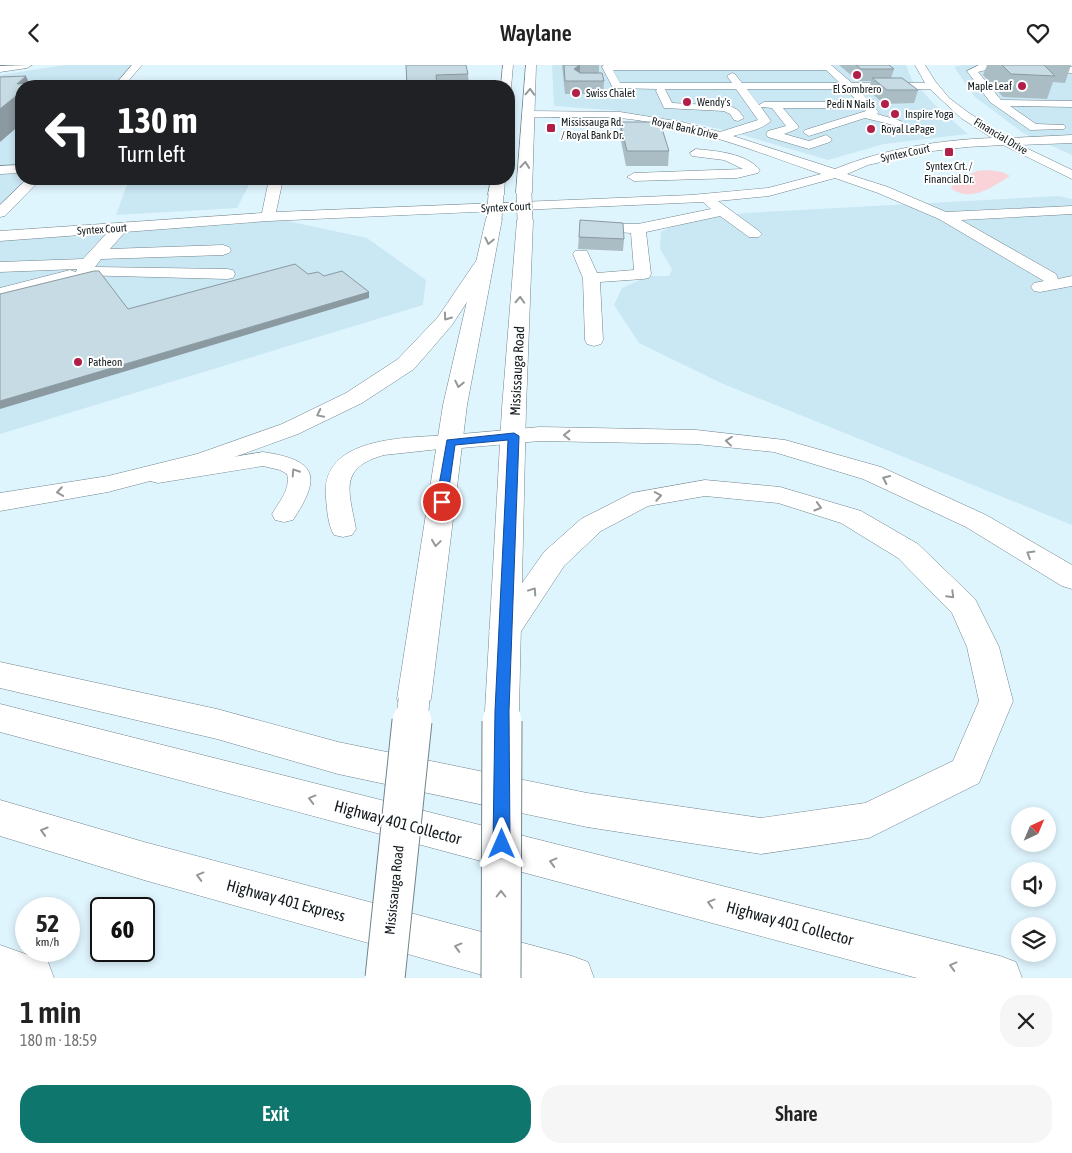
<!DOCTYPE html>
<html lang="en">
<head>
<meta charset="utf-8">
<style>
  body { margin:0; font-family:"Asap Condensed",sans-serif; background:#f6f6f6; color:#222; height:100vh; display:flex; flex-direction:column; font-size:19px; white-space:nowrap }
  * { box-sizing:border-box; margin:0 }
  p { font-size:16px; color:#767676 }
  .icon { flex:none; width:28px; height:28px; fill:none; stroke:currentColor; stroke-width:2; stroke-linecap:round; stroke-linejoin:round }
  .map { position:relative; height:913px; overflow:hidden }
  .sheet { display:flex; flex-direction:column; background:#fff; flex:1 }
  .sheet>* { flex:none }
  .guide { position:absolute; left:15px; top:15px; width:500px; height:105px; border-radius:20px; box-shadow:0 2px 8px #0003; background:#202124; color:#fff; overflow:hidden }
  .needle { width:32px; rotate:44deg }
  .buttons { position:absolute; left:1011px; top:742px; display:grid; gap:10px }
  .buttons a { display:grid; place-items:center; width:45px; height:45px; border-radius:50%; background:#fff; box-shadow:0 2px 8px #0003; font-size:25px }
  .speed { position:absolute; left:15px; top:832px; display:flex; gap:10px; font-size:25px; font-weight:700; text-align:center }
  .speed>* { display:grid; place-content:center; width:65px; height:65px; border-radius:50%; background:#fff; box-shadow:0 2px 8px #0003; line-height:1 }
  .speed small { font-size:12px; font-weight:400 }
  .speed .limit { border:2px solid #111; border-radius:8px; background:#fff; color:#111 }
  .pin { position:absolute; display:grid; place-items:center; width:42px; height:42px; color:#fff; margin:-21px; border:2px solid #fff; border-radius:50%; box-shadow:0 1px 5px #0007 }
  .me { position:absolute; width:55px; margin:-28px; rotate:0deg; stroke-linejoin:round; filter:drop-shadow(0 0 4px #0008) }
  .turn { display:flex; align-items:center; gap:18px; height:105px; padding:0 20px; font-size:22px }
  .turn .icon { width:65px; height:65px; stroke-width:2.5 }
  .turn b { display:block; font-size:35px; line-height:42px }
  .round { display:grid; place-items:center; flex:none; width:52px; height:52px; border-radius:20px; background:#f6f6f6 }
  .headline { display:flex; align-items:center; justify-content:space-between; height:85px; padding:0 20px }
  h1 { font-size:30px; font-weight:600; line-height:38px }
  .cta { display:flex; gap:10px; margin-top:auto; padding:10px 20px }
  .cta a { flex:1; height:58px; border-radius:20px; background:#0f766e; color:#fff; font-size:20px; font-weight:600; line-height:58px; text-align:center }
  .cta a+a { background:#f6f6f6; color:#222 }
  header { display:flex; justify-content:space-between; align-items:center; height:65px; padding:0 20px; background:#fff; font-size:22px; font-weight:600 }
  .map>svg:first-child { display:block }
</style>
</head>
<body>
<header><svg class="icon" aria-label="back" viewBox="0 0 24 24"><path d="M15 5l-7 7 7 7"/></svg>Waylane<svg class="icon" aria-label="heart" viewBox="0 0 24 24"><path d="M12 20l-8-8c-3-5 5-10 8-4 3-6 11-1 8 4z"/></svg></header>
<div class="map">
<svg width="1072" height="913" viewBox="0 0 1072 913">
  <rect width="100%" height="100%" fill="#dff5fe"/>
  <path fill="#cae7f4" d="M65,0H137L121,19H158L215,21H21V114H34L0,148V10Z
    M552,0H906L912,15L935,40L968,69L884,79L828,95L732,67L693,58L610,45L554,41Z
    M962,0L1072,1V90L1023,68L975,32L954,2Z
    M129,114H252L237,143L116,150Z
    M1058,131L1072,134V460L721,318L639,278L614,240L622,223L649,211H669L672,204L660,184L661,167L669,163L702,154L745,148Z
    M268,152L367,173L426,215L423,240L0,369V171Z"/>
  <path fill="#f9d3d7" d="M987,105L1002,107L1010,111C993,121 972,138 952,124L951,122L954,120L951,119L977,106Z"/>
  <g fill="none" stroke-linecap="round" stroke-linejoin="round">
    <g stroke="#71848c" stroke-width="1">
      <path id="minor" d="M132,0H142L124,21H114Z
        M604,0H831L852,18H925L915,0H925L935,16L949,33L969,48L1008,73L1072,70V78L1020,80L1072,105V114L1003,80L967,82L924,87L868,100L847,109L888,122L946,147L1072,141V149L961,155L1056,209L1058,214L1072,211V221L1040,227L1034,226L1031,222L1034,218L1044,216L939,154L878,128L835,113L769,131L718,136L759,166L762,169L759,172H749L720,151L646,167L651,209L649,213L643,214L600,217L603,275L601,279L594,281L587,279L585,275L583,213L573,189L575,186H587L597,208L634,205L631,168L588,165L583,164L581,161L583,158L638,159L711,144L703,137L268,156L125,167L110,184L223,180L229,182L231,185L229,188L223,190L101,194L95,202L227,204L233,205L235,209L233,213L227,214L78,210L76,214L0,233V223L70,205L76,207L77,204L0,207V197L83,194L107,168L0,176V166L262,148L269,114H283L276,147L691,130L768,123L821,109C755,86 690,60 620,53C590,51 559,53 529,52L523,49L529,46L620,47L682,57L720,67L758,55L736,24H665L672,38L730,41L738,45L744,53L738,56L734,55L730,49L724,46L664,43L656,26L657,24L613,23L602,2ZM613,5H826L840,18H742L735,9L732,8L727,11L732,18H620ZM747,24H846L858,37H764L759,40ZM858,24H930L961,53L992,73C938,75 884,84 835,104L733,71C746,67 761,65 771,56L761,42L772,43L786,61L768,66L766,69L768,72L809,84L830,77L832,74L826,70L809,76L784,69L797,64L799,62L783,43H864L866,46L805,65L803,67L809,71L865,53L897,61L901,60L903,58L901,56L877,49L879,47L877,45Z
        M979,0L1072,2V8L990,4L978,7L1001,35L1072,36V42L1010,41L1036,59L1064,60L1066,62L1064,64L1030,65L990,37L967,6Z
        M696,84C716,86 746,88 760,105L758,108L737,113L634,116L627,112L634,108L743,104L724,95L692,91L690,88Z
        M21,100V108L0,109V101Z
        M27,114H41L5,151L0,152V140Z
        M450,370L458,372L461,377L458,382L384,390C338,403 349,426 356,464L352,470L343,472L334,470C328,460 327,445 326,433C319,370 409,373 450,370Z
        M263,387C317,395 322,411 293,455L284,457L275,455L272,449C279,437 291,424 287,409L280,405L263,401L158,418L150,416L146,411L150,406L158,404Z"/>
    </g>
    <g stroke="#71848c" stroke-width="1">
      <path id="major" d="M32,0L27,3L0,7V1Z
        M503,0H513L511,23L509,24V21H501Z
        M526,0H536L532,128L529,131H519L516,128Z
        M491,114H505L504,130L501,133H491L488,130Z
        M494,149L500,151L502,154L467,340L431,634L426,644L414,648L402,644L397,634L443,340L486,154L488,151Z
        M525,150L531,152L533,155L526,343L519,646L514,656L502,660L490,656L485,646L502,343L517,155L519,152Z"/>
    </g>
    <g stroke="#71848c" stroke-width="1">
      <path id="highway" d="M484,192L490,193L493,197L452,260L414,304L362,338L298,369L215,399L108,427L0,446V428L108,411L197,389L282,359L346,328L398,294L438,252L478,193Z
        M540,362L696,365L785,375L881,402L986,450L1072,500V524L1062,521L966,462L863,414L774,387L696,379L540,376L450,384L441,382L438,377L441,372L450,370Z
        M705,415L780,422L861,446L918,479L975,534L999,582L1013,636L979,718L869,773L761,789L587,762L338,709L217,674L0,623V597L217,644L338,677L587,728L761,753L865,738L953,696L979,636L967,582L952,548L898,493L841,458L778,438L705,431L648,441L601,466L564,501L516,574L505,578L494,574L489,566L494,558L544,487L581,454L632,428Z
        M0,639L1000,891L1016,897L1022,913H917L0,667Z
        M0,735L144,777L572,891L588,897L594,913H493L144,815L0,771Z
        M0,880L48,897L54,913H0Z"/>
    </g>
    <use href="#minor" fill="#fff" fill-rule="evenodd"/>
    <use href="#major" fill="#fff" fill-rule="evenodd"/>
    <use href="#highway" fill="#fff" fill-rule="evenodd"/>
    <g stroke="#71848c" stroke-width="16" stroke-linecap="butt">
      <path id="major-bridge-far2" d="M524,128L525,155
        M494,154L496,130"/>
    </g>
    <g stroke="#71848c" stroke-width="32" stroke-linecap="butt">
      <path id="major-bridge-far1" d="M412,657L414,634
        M502,657V646"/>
    </g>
    <g stroke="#71848c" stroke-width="41" stroke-linecap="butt">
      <path id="major-bridge" d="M385,913L412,656
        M501,913L502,656"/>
    </g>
    <use href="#major-bridge-far2" stroke="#fff" stroke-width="15"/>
    <use href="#major-bridge-far1" stroke="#fff" stroke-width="31"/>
    <use href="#major-bridge" stroke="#fff" stroke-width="39"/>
  </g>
  <path fill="#aabcc4" d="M406,0L468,9L469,21H407Z
    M562,0H599V8L604,16L603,29H565Z
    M839,0H889L894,4L891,13L918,25L914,38L884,39L869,26L871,16H858Z
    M987,0H1071L1065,18L1053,17L1047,34L1003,32L983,10Z
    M620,57L669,86L668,101H626L620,71Z
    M580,155L624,174L623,186L578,184Z"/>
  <path fill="#8b99a0" d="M579,0H580V11L573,17L574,4Z
    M26,11L30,20L32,18L33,21H21V59L0,77V44L17,19Z
    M369,227V233L0,344V336Z"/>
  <path fill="#c6dbe4" stroke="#8b99a0" d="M406,0H466L468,9L436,10L437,21H407Z
    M564,0H579L574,4L580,8H602L604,16H565Z
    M856,0H889L894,4H861Z
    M1002,0H1044L1055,11L1011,9Z
    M26,11L17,19L32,18L28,21H21V27L0,44V12Z
    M872,13H902L918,25H887Z
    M620,57H660L669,86H627Z
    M580,155L623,158L624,174L579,172Z
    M295,199L308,209L318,207L324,211L342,206L369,227L0,336V229L94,206H99L128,244Z"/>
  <defs><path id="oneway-chevron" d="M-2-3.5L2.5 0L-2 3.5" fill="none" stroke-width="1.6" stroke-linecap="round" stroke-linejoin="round" transform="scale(1.25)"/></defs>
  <g stroke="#949899">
    <use href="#oneway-chevron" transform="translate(530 27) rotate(-88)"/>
    <use href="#oneway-chevron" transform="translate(525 100) rotate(-85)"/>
    <use href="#oneway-chevron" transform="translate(489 176) rotate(102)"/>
    <use href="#oneway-chevron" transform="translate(520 235) rotate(-87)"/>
    <use href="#oneway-chevron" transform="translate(447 252) rotate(126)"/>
    <use href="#oneway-chevron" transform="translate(459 319) rotate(102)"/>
    <use href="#oneway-chevron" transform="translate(320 349) rotate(154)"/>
    <use href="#oneway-chevron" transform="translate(567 370) rotate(-179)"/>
    <use href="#oneway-chevron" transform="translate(729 376) rotate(-174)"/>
    <use href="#oneway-chevron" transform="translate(295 407) rotate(-123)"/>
    <use href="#oneway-chevron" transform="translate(886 414) rotate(-155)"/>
    <use href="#oneway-chevron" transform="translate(60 427) rotate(171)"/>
    <use href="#oneway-chevron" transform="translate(658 431) rotate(-10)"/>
    <use href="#oneway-chevron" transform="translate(818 442) rotate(17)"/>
    <use href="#oneway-chevron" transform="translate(436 478) rotate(98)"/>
    <use href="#oneway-chevron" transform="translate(1030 489) rotate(-149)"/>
    <use href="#oneway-chevron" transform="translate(533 526) rotate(-56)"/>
    <use href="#oneway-chevron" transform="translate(951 530) rotate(45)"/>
    <use href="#oneway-chevron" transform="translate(312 734) rotate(-165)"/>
    <use href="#oneway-chevron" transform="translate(44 766) rotate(-163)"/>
    <use href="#oneway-chevron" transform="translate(553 797) rotate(-165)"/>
    <use href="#oneway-chevron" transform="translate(200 811) rotate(-165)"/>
    <use href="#oneway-chevron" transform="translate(501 829) rotate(-90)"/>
    <use href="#oneway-chevron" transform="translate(711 838) rotate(-165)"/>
    <use href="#oneway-chevron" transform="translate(458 882) rotate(-165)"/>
    <use href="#oneway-chevron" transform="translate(953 901) rotate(-165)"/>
  </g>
  <path fill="#1a73e8" stroke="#114b97" d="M514,368L519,371L509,646L510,779L507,785L502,787L496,785L493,779L495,646L508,375L455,380L447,437L442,440L436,437L447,375Z"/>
  <g fill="#b11e48" stroke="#fefefe" stroke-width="2">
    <circle cx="857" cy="10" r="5"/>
    <circle cx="1022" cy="21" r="5"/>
    <circle cx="576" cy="28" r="5"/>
    <circle cx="687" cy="37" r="5"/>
    <circle cx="885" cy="39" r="5"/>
    <circle cx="895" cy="49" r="5"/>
    <rect x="546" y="58" width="10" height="10" rx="2.5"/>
    <circle cx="871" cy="64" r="5"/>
    <rect x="944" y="82" width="10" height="10" rx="2.5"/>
    <circle cx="78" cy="297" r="5"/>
  </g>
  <g text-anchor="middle" stroke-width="4" stroke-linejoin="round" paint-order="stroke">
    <g font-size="11" fill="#121a1d" stroke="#fefefe" text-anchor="start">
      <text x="1012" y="25" text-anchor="end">Maple Leaf</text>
      <text x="857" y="28" text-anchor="middle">El Sombrero</text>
      <text x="586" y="32">Swiss Chalet</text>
      <text x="697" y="41">Wendy's</text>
      <text x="875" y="43" text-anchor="end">Pedi N Nails</text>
      <text x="905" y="53">Inspire Yoga</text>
      <text x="561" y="61">Mississauga Rd.<tspan x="561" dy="13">/ Royal Bank Dr.</tspan></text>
      <text x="881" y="68">Royal LePage</text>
      <text x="949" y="105" text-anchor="middle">Syntex Crt. /<tspan x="949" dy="13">Financial Dr.</tspan></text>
      <text x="88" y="301">Patheon</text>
    </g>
    <g font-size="11" fill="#121a1d" stroke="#fefefe">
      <text transform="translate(685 63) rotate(13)" y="4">Royal Bank Drive</text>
      <text transform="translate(1001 71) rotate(31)" y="4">Financial Drive</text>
      <text transform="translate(905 88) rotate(-12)" y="4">Syntex Court</text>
      <text transform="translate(506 142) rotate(-3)" y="4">Syntex Court</text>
      <text transform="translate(102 164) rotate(-4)" y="4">Syntex Court</text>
    </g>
    <g font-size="14" fill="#121a1d" stroke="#fefefe">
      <text transform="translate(517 306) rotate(-87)" y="5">Mississauga Road</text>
      <text transform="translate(394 825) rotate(-84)" y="5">Mississauga Road</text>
    </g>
    <g font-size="16" fill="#121a1d" stroke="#fefefe">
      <text transform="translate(398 757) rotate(15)" y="6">Highway 401 Collector</text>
      <text transform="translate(286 835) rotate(15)" y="6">Highway 401 Express</text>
      <text transform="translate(790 858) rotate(15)" y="6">Highway 401 Collector</text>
    </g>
  </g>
</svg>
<div class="buttons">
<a><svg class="needle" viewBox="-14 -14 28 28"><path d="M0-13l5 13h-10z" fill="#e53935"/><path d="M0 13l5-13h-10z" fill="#767676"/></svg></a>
<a><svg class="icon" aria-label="sound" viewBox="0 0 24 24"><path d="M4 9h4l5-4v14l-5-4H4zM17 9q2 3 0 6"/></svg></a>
<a><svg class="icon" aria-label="layers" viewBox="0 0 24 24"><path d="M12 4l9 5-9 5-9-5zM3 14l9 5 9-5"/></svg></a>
</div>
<div class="speed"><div>52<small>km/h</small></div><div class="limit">60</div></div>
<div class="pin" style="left:442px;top:437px;background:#d93025"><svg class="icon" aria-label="arrive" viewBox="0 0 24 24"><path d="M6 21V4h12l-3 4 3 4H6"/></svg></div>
<svg class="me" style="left:502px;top:779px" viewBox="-20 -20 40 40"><path d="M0-17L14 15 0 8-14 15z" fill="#1a73e8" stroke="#fff" stroke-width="4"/></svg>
<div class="guide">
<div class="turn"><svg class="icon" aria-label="left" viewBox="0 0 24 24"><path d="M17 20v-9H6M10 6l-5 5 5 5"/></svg><div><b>130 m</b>Turn left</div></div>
</div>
</div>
<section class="sheet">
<div class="headline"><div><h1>1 min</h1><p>180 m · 18:59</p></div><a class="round"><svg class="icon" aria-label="close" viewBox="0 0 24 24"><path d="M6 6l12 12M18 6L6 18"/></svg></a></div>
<div class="cta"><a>Exit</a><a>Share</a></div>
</section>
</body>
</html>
